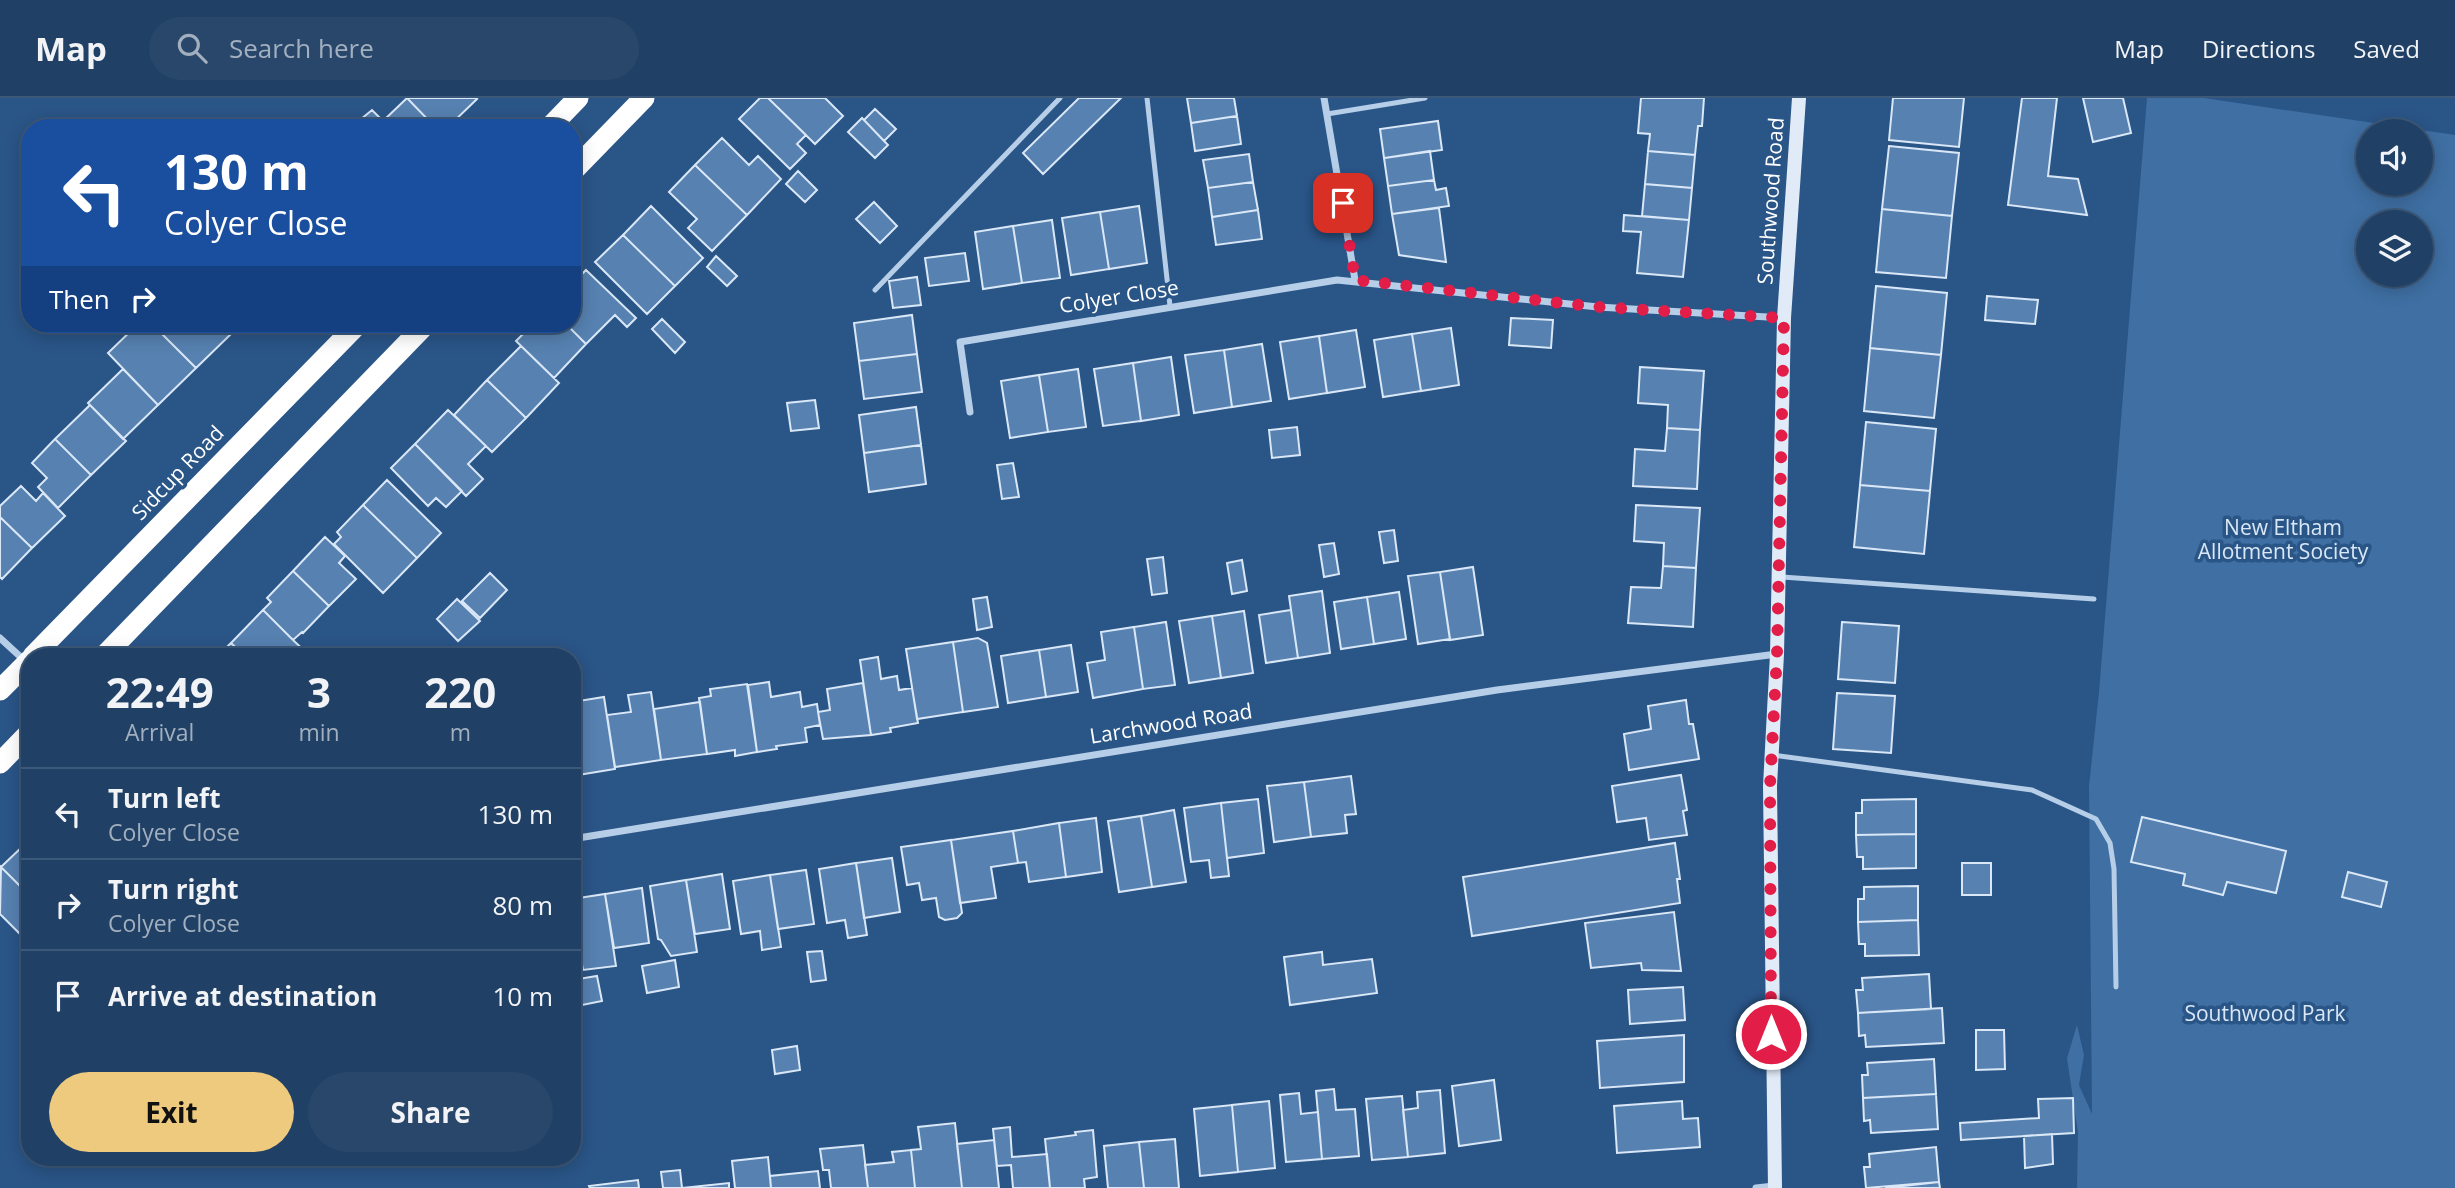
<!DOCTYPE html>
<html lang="en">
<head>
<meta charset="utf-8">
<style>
  body { margin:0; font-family:"Open Sans",sans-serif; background:#28476b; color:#f1f3f6; height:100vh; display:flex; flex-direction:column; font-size:26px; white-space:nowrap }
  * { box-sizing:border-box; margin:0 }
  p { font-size:23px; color:#a2afbf }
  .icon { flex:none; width:38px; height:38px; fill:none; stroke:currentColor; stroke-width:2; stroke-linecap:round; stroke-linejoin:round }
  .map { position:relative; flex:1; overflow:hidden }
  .drawer { position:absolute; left:21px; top:550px; width:560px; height:518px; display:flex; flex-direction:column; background:#204065; border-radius:28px; box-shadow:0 4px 18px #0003,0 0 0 2px #3d5979 }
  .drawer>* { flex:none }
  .banner { position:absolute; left:21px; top:21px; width:560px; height:214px; border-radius:28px; box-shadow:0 4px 18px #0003,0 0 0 2px #3d5979; background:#1a4fa0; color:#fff; overflow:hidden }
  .controls { position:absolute; left:2356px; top:21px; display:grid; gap:14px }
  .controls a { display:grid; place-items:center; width:77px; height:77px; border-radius:50%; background:#204065; box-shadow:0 4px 18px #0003,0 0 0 2px #3d5979; font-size:35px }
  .pin { position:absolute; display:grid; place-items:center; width:60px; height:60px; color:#fff; margin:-30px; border-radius:14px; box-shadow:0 4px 10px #0006 }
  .me { position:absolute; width:77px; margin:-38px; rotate:0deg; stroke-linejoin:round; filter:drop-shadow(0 0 5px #0008) }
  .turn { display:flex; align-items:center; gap:24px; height:147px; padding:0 28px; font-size:32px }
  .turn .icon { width:91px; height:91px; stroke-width:2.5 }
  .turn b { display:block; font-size:49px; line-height:60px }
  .then { display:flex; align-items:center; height:66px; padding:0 28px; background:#0003; gap:14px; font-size:26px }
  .eta { display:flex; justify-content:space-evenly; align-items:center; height:119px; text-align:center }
  .eta b { font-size:42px; font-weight:700; line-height:49px }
  .action { display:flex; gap:14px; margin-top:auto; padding:14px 28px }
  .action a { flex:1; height:80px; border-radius:42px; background:#eeca7e; color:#111; font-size:28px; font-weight:700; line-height:80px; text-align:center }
  .action a+a { background:#28476b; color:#f1f3f6 }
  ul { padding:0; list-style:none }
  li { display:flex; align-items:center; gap:21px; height:91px; padding:0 28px; border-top:2px solid #3d5979 }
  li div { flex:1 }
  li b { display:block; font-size:26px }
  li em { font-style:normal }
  header { display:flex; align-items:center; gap:42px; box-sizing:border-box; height:98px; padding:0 35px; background:#204065; border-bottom:2px solid #3d5979 }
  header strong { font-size:33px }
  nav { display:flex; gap:38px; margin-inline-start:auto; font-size:24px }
  .search { width:490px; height:63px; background:#28476b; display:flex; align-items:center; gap:18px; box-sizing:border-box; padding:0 24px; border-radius:38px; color:#a2afbf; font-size:26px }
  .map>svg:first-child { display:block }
</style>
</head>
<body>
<header>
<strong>Map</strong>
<div class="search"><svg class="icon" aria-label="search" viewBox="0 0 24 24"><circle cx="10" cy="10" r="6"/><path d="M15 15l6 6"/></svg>Search here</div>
<nav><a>Map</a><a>Directions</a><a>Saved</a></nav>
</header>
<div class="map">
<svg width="2455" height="1090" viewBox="0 0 2455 1090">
  <rect width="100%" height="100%" fill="#2a5587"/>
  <path fill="#3f6fa3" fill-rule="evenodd" d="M2147,0H2204L2455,37V1090H2077L2078,1035L2067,960L2077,927L2084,957L2079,987L2092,1016L2089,688L2099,594ZM2368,33H2420V86H2368ZM2368,124H2420V177H2368Z"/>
  <path fill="#5681b0" stroke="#d9e7f6" stroke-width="2" d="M407,0L436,30H369L361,21L372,12L383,23Z
    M407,0H475L477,1L447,30H436Z
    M760,0H768L806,37L797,46L806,55L790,71L739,21Z
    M768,0H825L843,18L815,46Z
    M1079,0H1121L1043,76L1023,55Z
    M1187,0H1234L1237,18L1191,25Z
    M1641,0H1704L1702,28H1698L1695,57L1648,53L1650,36L1638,35Z
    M1893,0H1964L1959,49L1889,42Z
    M2022,0H2057L2048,78L2078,81L2087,117L2008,107Z
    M2083,0H2123L2131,35L2093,44Z
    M875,11L896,31L884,43L864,22Z
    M1237,18L1241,46L1195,53L1191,25Z
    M862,20L888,47L875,60L848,34Z
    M1438,23L1442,52L1384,60L1380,31Z
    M722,40L749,67L758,58L781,81L747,117L695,67Z
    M1889,48L1959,55L1952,118L1882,111Z
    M1430,53L1434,82L1388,88L1384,60Z
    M1648,53L1695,57L1692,90L1645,86Z
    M1249,56L1253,84L1208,90L1203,62Z
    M695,67L747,117L712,153L688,130L697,121L669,94Z
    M798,73L817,92L805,104L786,86Z
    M1434,82L1436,92L1446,90L1449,108L1392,116L1388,88Z
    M1253,84L1258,112L1212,119L1208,90Z
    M1645,86L1692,90L1689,122L1642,118Z
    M874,104L897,128L880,145L856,121Z
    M651,108L703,160L675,188L623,137Z
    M1139,108L1147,165L1109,171L1100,114Z
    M1439,110L1446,164L1399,157L1392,116Z
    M1882,111L1952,118L1946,180L1876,174Z
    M1258,112L1262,141L1216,147L1212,119Z
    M1100,114L1109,171L1071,177L1062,120Z
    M1624,117L1689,122L1683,179L1637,175L1641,134L1623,133Z
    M1052,122L1060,180L1022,185L1013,128Z
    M1013,128L1022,185L983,191L975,134Z
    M623,137L675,188L647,216L595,164Z
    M965,155L969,183L929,188L925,160Z
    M716,158L737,178L727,188L707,169Z
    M586,172L636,220L627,229L615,217L586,246L566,226H572V186Z
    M917,179L921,207L893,210L889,183Z
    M1876,188L1947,195L1941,257L1870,250Z
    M1987,198L2038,202L2035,226L1985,222Z
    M912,217L917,256L859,263L854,225Z
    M1511,220L1553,222L1551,250L1509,247Z
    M662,221L685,244L675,255L652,231Z
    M138,226H152L196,270L158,307L108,255Z
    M169,226H220L230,237L196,270L160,234Z
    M220,226H241L230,237Z
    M533,226H566L586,246L554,280L516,243Z
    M1451,230L1459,287L1421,293L1412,236Z
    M1356,232L1365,289L1327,295L1319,238Z
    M1412,236L1421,293L1383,299L1374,242Z
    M1319,238L1327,295L1289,301L1280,244Z
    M1262,246L1271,303L1232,309L1224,252Z
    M521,248L559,285L526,320L487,282Z
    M1870,250L1941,257L1934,320L1864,313Z
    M1224,252L1232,309L1194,315L1185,257Z
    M917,256L922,294L864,301L859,263Z
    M1171,259L1179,317L1141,323L1133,265Z
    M1133,265L1141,323L1103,328L1094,271Z
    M1640,269L1704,273L1700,332L1667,330L1668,307L1638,305Z
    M123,271L158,307L123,341L88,305Z
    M1078,271L1086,329L1048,334L1039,277Z
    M1039,277L1048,334L1010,340L1001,283Z
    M487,282L526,320L492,354L454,317Z
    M815,302L819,330L791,333L787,305Z
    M90,307L126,343L91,377L55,341Z
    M916,309L921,347L864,355L859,317Z
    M448,312L486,348L468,366L483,381L466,398L415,346Z
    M1866,324L1936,331L1930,393L1860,387Z
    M1297,329L1300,357L1272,360L1269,332Z
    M1667,330L1700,332L1697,391L1633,388L1635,351L1665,353Z
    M55,341L91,377L58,410L38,389L47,380L32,365Z
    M415,346L462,393L446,409L436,400L428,408L391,370Z
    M921,347L926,386L869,394L864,355Z
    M1013,365L1019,399L1002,401L997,367Z
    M387,382L441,435L417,460L363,407Z
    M1860,387L1930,393L1924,456L1854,449Z
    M21,388L36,403L43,395L65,418L32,450L0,419V408Z
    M363,407L417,460L383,495L334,446L341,439L337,434Z
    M1636,407L1700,410L1696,470L1663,468L1664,445L1634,443Z
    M0,419L32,450L2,481L0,479Z
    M1394,432L1398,463L1384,465L1379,434Z
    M325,439L345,458L339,465L356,481L329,508L293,473Z
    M1334,445L1339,476L1324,479L1319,447Z
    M1163,459L1167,495L1152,497L1147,461Z
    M1242,462L1247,493L1232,496L1227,465Z
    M1663,468L1696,470L1693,529L1628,525L1631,489L1661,490Z
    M1473,469L1483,537L1450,542L1440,474Z
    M293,473L329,508L303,535L302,534L293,542L263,512L271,504L267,500Z
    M1440,474L1450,541L1418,546L1408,478Z
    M490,475L507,492L480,520L462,503Z
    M1322,493L1330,555L1298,560L1289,498Z
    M1399,494L1406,541L1374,546L1367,499Z
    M987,499L992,529L977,532L973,501Z
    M1367,499L1374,546L1341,551L1334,504Z
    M457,501L480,523L458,543L437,521Z
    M263,512L293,542L310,558H245L231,545Z
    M1291,512L1298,560L1266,565L1259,517Z
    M1244,513L1253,575L1221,580L1212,518Z
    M1212,518L1221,580L1189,585L1179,523Z
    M1166,524L1175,587L1143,591L1134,529Z
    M1842,524L1899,528L1895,585L1838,581Z
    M1134,529L1143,591L1093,600L1087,565L1105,562L1101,534Z
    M978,540L987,545L998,609L963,614L953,544Z
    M953,544L963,614L917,621L906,551Z
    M231,545L245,558H218Z
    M1071,547L1078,594L1046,599L1039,552Z
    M1039,552L1046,599L1008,605L1001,558Z
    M878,559L881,581L897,578L899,592L912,590L918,625L890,630L891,634L871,637L860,562Z
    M769,584L771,599L800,594L802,609L817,606L820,627L805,630L807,644L776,648L777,651L757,654L748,587Z
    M863,585L871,637L823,641L818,614L830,612L827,591Z
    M747,586L757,654L735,658V652L707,656L699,600L711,598L710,591Z
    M651,594L661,662L615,669L607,617L631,614L628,597Z
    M1837,595L1895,598L1891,655L1833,651Z
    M604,599L615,671L572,678V604Z
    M1686,602L1689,626H1693L1699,661L1629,672L1624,636L1651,631L1648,608Z
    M700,604L707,656L661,662L654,611Z
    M1681,677L1687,712L1683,713L1687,737L1649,742L1646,720L1617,724L1612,688Z
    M1351,678L1356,716L1345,717L1347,735L1311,739L1304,684Z
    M1304,684L1311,739L1274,744L1267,688Z
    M1258,701L1264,755L1227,760L1221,705Z
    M1916,701V736L1856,737V715H1862V702Z
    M1221,705L1229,778L1211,780L1209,762L1191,764L1184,710Z
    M1174,712L1186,784L1152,789L1141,718Z
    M1141,718L1152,789L1119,794L1108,723Z
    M2142,719L2286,753L2276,795L2227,784L2223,797L2183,787L2185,776L2131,764Z
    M1096,720L1102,774L1066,779L1059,725Z
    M1059,725L1066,779L1029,784L1026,764L1018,765L1013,733Z
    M1013,733L1018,765L991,769L996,800L960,805L951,742Z
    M1916,736V770L1863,771V759H1857L1856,737Z
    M951,742L962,815L957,820L945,822L939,819L936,800L922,802L919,785L907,787L901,749Z
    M1675,745L1680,781H1677L1680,805L1472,838L1463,779Z
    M25,746L30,750V798L1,769Z
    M892,760L900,814L864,820L856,765Z
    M856,765L867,837L848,840L845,822L827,825L819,771Z
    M1962,765H1991V797H1962Z
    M1,769L30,798V838L26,842L0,816Z
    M806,772L814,826L778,831L770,777Z
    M2348,774L2387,784L2381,809L2342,799Z
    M722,776L730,831L695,836L686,782Z
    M770,777L781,849L762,852L760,833L741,836L733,783Z
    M686,782L697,854L671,858L661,842L658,841L650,788Z
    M1918,788V822L1858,824V801H1864V789Z
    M642,790L649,845L614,850L605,796Z
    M605,796L616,868L583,872L580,855L577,856L572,825V801Z
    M1674,814L1681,873L1642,872L1641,865L1591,870L1585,825Z
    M1918,822L1919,857L1865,858V846H1859L1858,824Z
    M822,853L826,882L811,884L807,854Z
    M1322,854L1323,867L1372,861L1377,895L1290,907L1284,859Z
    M675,862L679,889L647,895L642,868Z
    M1929,876L1931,911L1858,915L1856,892H1863L1862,880Z
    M597,878L602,903L572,909V882Z
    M1683,889L1685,922L1630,926L1628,892Z
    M1942,910L1944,945L1866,949L1865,937L1859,938L1858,915Z
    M1976,932H2004L2005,971L1976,972Z
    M1684,937V984L1600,990L1597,943Z
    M797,948L800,972L775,976L772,952Z
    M1934,961L1936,996L1863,1000L1862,977H1868L1867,965Z
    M1494,982L1501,1042L1459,1048L1452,988Z
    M1334,991L1336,1012L1355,1011L1359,1058L1322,1061L1316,993Z
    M1440,992L1445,1055L1408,1059L1403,1012L1418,1010L1417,994Z
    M1299,995L1301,1016L1318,1014L1322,1061L1286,1064L1280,997Z
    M1936,996L1938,1031L1871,1035L1870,1022L1864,1023L1863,1000Z
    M1402,998L1408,1059L1372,1062L1366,1001Z
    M2073,1000L2074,1035L1961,1042L1960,1025L2039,1020L2038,1001Z
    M1269,1003L1275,1070L1238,1074L1232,1007Z
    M1682,1003L1683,1021L1698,1020L1700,1049L1617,1055L1614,1008Z
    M1232,1007L1238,1074L1200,1078L1194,1011Z
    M955,1025L962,1090H915L911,1052L921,1051L918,1029Z
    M1010,1029L1012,1059L1047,1056L1050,1090H1013L1011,1067L997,1068L993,1031Z
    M1093,1032L1097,1079L1084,1081L1085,1090H1050L1045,1041L1076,1037L1075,1034Z
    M2052,1036L2053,1066L2025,1070L2024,1038Z
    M1175,1041L1179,1090H1144L1139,1044Z
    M994,1042L999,1090H962L957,1046Z
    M1139,1044L1144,1090H1108L1104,1048Z
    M863,1047L868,1090H831L829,1072H823L820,1051Z
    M1936,1049L1939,1084L1866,1090L1864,1069H1870L1869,1056Z
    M911,1052L915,1090H868L865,1067L894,1064L892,1054Z
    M768,1059L771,1090H735L732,1063Z
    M680,1072L682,1090H663L661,1074Z
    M818,1073L820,1090H771L770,1078Z
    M638,1082L639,1090H590L589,1088Z
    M1939,1084L1940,1090H1885Z
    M729,1085V1090H682Z"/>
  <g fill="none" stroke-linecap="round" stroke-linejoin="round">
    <path stroke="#b6cee8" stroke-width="5" d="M1147,0L1170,208
      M1327,16L1425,0
      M875,192L1060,0
      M1782,479L2094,501
      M1773,657L2032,692L2096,721L2110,745L2114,771L2116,889"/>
    <path stroke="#b6cee8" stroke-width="7" d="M1324,0L1355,182
      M970,314L960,244L1337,182L1598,209L1783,220
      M0,540L25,563
      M572,741L1497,592L1777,556
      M1756,1090L1774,1088"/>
    <path stroke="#e0ebf7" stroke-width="14" d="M1775,1090L1770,688L1777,556L1784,220L1799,0"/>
    <path stroke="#fff" stroke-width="21" d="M549,30L578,0
      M572,74L644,0
      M33,558L358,226
      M104,558L426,226
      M0,592L30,562
      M0,665L30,634"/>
  </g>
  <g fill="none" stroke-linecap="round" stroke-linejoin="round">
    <path stroke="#e11d48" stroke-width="12" stroke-dasharray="0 21.6" d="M1343,105L1355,182L1598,209L1784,220L1777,556L1770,688L1771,936"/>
  </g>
  <g text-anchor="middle" stroke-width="7" stroke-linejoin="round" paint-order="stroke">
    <g font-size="21" fill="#fff" stroke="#2a5587">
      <text transform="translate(1771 103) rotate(-86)" y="7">Southwood Road</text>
      <text transform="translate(1119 199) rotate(-9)" y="7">Colyer Close</text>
      <text transform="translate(178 375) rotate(-46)" y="7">Sidcup Road</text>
      <text transform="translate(1171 626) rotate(-9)" y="7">Larchwood Road</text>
    </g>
    <g font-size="21" fill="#d9e7f6" stroke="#2a5587">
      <text x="2283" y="437">New Eltham<tspan x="2283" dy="24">Allotment Society</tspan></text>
      <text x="2265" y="923">Southwood Park</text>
    </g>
  </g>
</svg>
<div class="controls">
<a><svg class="icon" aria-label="sound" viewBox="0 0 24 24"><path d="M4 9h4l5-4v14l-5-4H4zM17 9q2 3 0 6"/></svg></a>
<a><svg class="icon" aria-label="layers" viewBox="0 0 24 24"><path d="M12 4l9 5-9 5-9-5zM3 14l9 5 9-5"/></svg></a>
</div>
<div class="pin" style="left:1343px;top:105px;background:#d93025"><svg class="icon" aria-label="arrive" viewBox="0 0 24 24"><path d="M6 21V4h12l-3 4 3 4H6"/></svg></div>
<svg class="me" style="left:1771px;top:936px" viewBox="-20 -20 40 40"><circle r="17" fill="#e11d48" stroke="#fff" stroke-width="3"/><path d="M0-11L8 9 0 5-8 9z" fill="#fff"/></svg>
<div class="banner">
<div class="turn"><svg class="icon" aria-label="left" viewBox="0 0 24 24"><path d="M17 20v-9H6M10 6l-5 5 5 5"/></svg><div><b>130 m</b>Colyer Close</div></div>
<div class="then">Then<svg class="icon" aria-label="right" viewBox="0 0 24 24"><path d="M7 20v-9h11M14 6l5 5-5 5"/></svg></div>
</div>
<section class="drawer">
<div class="eta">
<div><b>22:49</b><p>Arrival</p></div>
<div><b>3</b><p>min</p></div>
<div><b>220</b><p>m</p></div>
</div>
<ul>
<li><svg class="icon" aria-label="left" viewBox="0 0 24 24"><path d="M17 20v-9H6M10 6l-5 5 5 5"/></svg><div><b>Turn left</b><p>Colyer Close</p></div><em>130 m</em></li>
<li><svg class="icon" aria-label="right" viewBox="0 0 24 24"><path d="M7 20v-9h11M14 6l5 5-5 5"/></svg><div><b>Turn right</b><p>Colyer Close</p></div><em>80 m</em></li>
<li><svg class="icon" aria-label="arrive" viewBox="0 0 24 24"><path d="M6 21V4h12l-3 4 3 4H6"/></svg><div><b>Arrive at destination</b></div><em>10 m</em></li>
</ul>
<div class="action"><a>Exit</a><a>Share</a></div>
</section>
</div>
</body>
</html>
